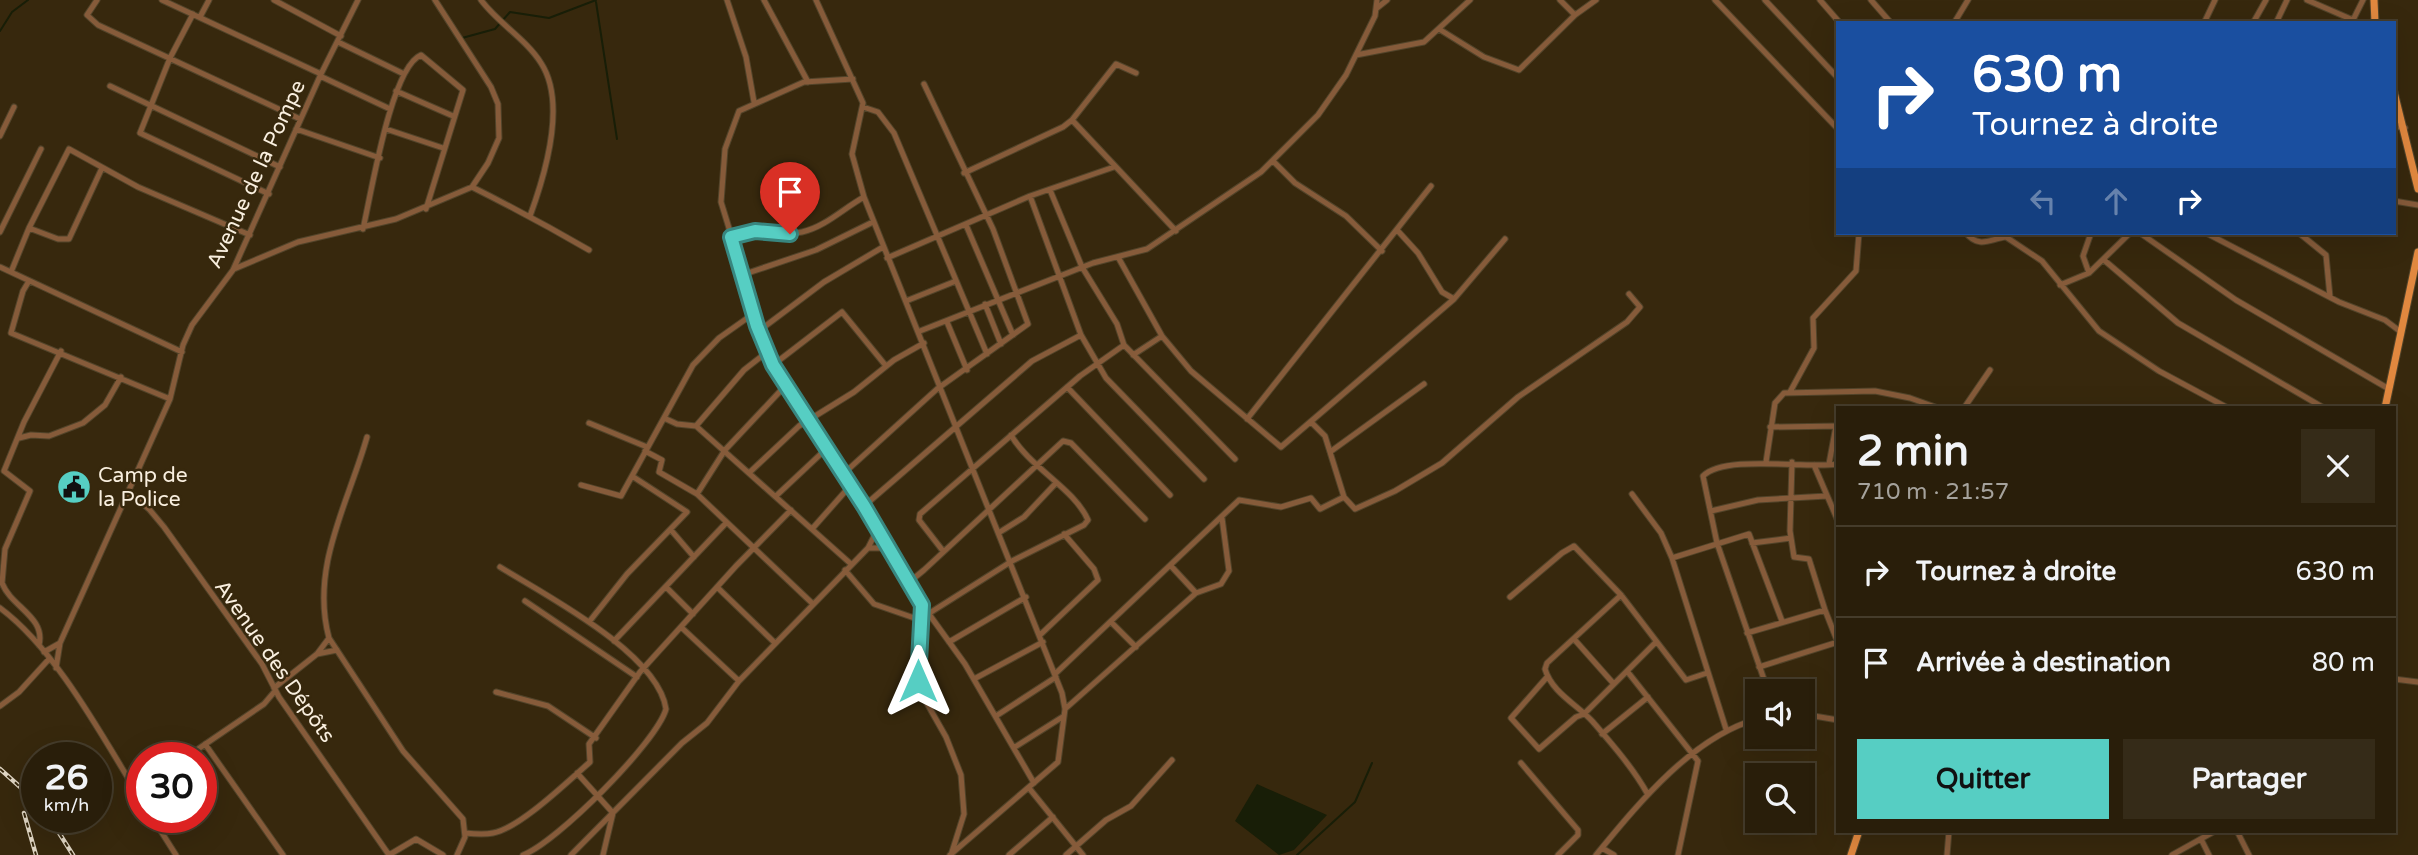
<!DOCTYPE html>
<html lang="fr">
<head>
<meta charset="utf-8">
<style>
  body { margin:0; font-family:"Varela Round",sans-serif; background:#352b18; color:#f1f3f6; height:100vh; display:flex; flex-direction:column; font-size:26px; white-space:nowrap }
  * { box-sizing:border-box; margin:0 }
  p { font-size:23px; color:#a5a29c }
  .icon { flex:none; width:38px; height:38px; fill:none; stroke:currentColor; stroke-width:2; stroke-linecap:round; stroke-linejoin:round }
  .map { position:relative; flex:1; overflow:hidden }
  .details { position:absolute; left:1836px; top:406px; width:560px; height:427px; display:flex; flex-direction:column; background:#291e0a; border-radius:0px; box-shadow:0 7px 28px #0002,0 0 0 2px #453c2b }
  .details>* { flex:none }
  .top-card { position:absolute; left:1836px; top:21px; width:560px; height:214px; border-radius:0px; box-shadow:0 7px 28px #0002,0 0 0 2px #453c2b; background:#1a4fa0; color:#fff; overflow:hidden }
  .tools { position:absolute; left:1745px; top:679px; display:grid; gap:14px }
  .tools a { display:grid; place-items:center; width:70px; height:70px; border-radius:0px; background:#291e0a; box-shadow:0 7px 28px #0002,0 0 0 2px #453c2b; font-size:35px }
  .speed { position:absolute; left:21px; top:742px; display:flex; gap:14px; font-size:35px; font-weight:700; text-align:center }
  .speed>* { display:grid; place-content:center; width:91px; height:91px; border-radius:50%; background:#291e0a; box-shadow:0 7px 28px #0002,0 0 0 2px #453c2b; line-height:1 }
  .speed small { font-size:18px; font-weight:400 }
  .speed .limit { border:10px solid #d22; background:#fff; color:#111 }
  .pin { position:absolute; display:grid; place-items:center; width:60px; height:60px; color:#fff; margin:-72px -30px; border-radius:50% 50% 50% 0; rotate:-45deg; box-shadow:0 0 7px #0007 }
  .pin .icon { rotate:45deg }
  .me { position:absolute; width:77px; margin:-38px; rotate:0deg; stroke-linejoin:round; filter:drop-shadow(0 0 5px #0008) }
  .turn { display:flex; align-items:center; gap:24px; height:147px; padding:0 21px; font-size:32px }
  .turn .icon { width:91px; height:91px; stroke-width:2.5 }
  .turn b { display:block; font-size:49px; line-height:60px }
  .lanes { display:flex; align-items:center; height:66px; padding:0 21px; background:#0003; justify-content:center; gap:35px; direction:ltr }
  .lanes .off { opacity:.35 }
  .round { display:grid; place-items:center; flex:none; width:74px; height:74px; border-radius:0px; background:#352b18 }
  .head { display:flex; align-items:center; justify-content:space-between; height:119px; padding:0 21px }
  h1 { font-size:42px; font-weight:800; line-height:52px }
  .action { display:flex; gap:14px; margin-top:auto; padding:14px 21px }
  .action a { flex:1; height:80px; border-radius:0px; background:#56cec3; color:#111; font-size:28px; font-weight:800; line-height:80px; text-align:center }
  .action a+a { background:#352b18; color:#f1f3f6 }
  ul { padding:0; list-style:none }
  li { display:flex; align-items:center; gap:21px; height:91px; padding:0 21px; border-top:2px solid #453c2b }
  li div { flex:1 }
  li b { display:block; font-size:26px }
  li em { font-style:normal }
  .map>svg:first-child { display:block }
</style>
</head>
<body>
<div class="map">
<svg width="2418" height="855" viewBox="0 0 2418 855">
  <rect width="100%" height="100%" fill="#37280d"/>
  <path fill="#181e07" d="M1257,784L1327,815L1294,850L1279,855L1235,821Z"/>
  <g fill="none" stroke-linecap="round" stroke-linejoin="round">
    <path stroke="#181e07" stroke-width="2" d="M596,2L617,139
      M0,31L12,12L28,0
      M462,38L495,29L510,12L549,18L596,0
      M1297,855L1355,802L1372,763"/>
    <g stroke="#52442a" stroke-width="7">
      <path id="minor" d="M97,0L87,15L98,25L300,119
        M162,0L321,74
        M274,0L341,36
        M481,0C498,23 526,39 541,63C567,103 545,175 530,216
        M727,0L746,57L754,102
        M764,0L808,82
        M816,0L863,103L852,154L864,197L1062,693L1065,709L1058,762L950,855
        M1560,0L1575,15
        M1715,0L1838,129
        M1765,0L1838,78
        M1820,0L1840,23
        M1871,0L1891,23
        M2307,0L2353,20
        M1377,8L1387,0
        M193,14L170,58L140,133L269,194
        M200,17L209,0
        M2352,22L2363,0
        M1954,23L1968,0
        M2204,23L2215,0
        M2253,23L2266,0
        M2276,23L2287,0
        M1439,29L1484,57L1519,70L1575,15L1596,0
        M338,42L404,74
        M1356,55L1424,42L1470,0
        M1136,73L1116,64L1072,120L1176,231
        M320,76L390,109
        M853,79L804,82L739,111L725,149L721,202L767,352L793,399L864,506L911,589L965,664L1034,783
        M110,86L280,167
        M396,91L453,116
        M863,107L878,112L894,133L987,354
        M2394,126L2405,128
        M296,129L380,158
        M386,129L443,148
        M0,136L14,107
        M1273,161L1295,183L1346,216L1382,251
        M964,173L1063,127L1072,120
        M472,187C512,207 551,228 589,250
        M1050,190L1082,267L1117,324L1124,345L1235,459
        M1030,196L1081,335L1106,378L1204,479
        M2394,201L2418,205
        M966,225L1013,335
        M29,228L58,239H69L102,168
        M363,229C371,195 391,67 421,55L463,90L426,209
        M1398,231L1418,253L1442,292L1454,299
        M0,232L41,149
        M1966,233C1979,249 1990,239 2006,237L2042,261L2099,331L2159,371L2228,408
        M2140,233L2236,300L2389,389
        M2206,233L2339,302L2385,320L2401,332
        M2299,233L2326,255L2330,297
        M731,237C755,230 777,237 802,232C825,227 844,208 864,197
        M1118,257L1162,336L1191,371L1281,447L1454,299L1505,239
        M887,258L1030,196L1114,167
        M2104,260L2178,323L2324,408
        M0,267L182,352
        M234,269L298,242L396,219L472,187L488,163L499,138L498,104L491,87L435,0
        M11,272L29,228L69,149L138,187L250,235
        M2089,273L2083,256L2091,233
        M742,275L816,250L873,222
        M29,281L23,291L11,333L170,399
        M2060,285L2089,273L2130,233
        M906,301L956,281
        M985,304L1001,344
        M947,322L967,370
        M759,331L824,282L883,247
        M920,331L1093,263L1147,249L1261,172L1318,115L1346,75L1375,16L1377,0
        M1133,355L1162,336
        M773,365L842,312L886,366
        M1067,387L1170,495
        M1790,392L1814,348L1813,318L1856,271L1859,233
        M1964,408L1990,370
        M664,418L677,424L696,426L851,564
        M1247,419L1431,186
        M589,423L647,447
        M1312,423L1325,436L1344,497
        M696,426L744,370L767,352
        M1770,427L1838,426
        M367,437C348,504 310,567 329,638L403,751L463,819L465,837L457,855
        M19,438L31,435L49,436L83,423L105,405L121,377
        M645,451L662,460L659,472L697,494L813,604
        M1330,452L1424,384
        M1766,462L1775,403L1784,393L1875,391L1910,398L1938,408
        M1792,462L1790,531L1794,557L1809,559L1825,610
        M1829,464L1836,426
        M1814,465L1838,521
        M750,472L799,426L854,392L894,360L924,343
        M842,475L937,389L1028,324L993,229L924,84
        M581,485L621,496L693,365L719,338L753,314
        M128,491L149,509L164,527L262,664L279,697L389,855
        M697,494L725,450L785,386
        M1632,494L1661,533L1672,558L1726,729
        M776,496L825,450
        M864,506L1032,361L1081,335
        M1711,511L1758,500L1827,496
        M812,529L850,486
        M671,530L694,557
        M1000,532L1024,517L1056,483
        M1752,543L1791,538
        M868,548H887
        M943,551L919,520L920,514L1080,376L1124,345
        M1672,558L1749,534L1782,621
        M1171,566L1196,593
        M500,567C545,595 658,653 666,709C657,742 556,843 523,855
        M845,570L874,604L920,620
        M905,579H913L924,570L1063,441L1071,443L1145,519
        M666,587L693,614
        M717,587L775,643
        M1621,595L1547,663L1545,669C1552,693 1578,705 1593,722C1612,744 1633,768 1647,793
        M1510,597L1562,553L1574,546L1621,595L1686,680L1707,673
        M525,601L637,677
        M922,605L918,652L920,691L946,737L961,775L964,814L951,855
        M0,608C57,650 104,740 142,801
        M928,614L1012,561L1084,525L1088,520C1074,488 1030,468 1011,435
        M589,622L627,574L687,512L632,476
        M1111,622L1136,647
        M681,627L739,681
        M1747,633L1825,610L1838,643
        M1040,635L1098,580L1094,569L1064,534
        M1574,639L1613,683
        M614,641L726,523
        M949,642L1026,597
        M39,645C46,617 11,607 2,583L5,549L30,491L4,471L24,422L61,351
        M44,652L60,643
        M317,654L337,650
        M1759,667L1838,642
        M56,668L60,643L170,399L183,345L192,325L233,270L321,74L358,0
        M1627,671L1698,761L1678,855
        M1055,674L1239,500L1281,507L1311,498L1320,509L1344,497L1355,509L1395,491L1442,463L1518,397L1627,322L1640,307L1629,294
        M1547,677L1511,718L1539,749L1576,717L1584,714L1655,643
        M974,679L1043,642
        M2394,679L2418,682
        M274,688L317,654L329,638
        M1768,691L1717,543L1703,476C1725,454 1808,469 1838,464
        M496,692L548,706L596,738
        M0,706L19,692L49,659
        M1065,709L1196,593L1221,584L1229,571L1222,518
        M1802,714L1838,720
        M996,716L1056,677
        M1602,734L1648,697
        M205,744L283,855
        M1015,747L1064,716
        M185,758L264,704L275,691
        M1521,763L1578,830V835L1558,855
        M577,773L613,813L603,855
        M1029,788L1083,855
        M152,817L176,855
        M2237,831L2249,855
        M465,833C474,834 484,835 493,833C520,828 568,781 590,762L589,744L640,672L736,566L791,510
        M2201,839L2209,855
        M1602,848L1614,855
        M389,855L416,839L443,855
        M571,855L682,743L707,723L739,681L868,548L877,530
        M1009,855L1053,817
        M1066,855L1106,820L1131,806L1172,760
        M1596,855C1638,804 1692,737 1757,719
        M1947,855L1949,831
        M2172,855L2215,831"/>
    </g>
    <g stroke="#52442a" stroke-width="9">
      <path id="major" d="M2374,0L2375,23
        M2394,92L2418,189
        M2385,408L2418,252
        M1851,855L1859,831"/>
    </g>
    <use href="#minor" stroke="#865b3a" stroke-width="5"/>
    <use href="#major" stroke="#e1883f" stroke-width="7"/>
    <g stroke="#e0d6c4" stroke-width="4.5">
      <path id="rail" d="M0,769L37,802
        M24,813L36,855
        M49,817L73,855"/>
    </g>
    <use href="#rail" stroke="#37280d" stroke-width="2" stroke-dasharray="5" stroke-linecap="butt"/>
  </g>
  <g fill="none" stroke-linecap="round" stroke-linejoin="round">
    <g stroke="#38867f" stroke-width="18">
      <path id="route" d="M790,234L755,231L731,237L757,326L773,365L864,506L922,605L918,681"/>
    </g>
    <use href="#route" stroke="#56cec3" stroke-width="12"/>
  </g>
  <defs>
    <g id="civic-disc" transform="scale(1.75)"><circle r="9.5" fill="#56cec3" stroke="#37280d"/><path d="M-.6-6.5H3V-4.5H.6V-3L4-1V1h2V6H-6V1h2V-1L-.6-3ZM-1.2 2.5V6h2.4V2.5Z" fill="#111"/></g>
  </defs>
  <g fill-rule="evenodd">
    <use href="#civic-disc" x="74" y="487"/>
  </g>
  <g text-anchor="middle" stroke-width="5" stroke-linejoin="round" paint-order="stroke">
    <g font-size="21" fill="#f9efdf" stroke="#37280d">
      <text transform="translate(256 174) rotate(-65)" y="7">Avenue de la Pompe</text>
      <text transform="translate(275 661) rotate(55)" y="7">Avenue des Dépôts</text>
    </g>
    <g font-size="21" fill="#f9efdf" stroke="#37280d" text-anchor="start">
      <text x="98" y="482">Camp de<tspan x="98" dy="24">la Police</tspan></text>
    </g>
  </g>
</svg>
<div class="tools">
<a><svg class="icon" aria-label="sound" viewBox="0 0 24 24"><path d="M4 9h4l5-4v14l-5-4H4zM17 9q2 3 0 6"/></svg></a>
<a><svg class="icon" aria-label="search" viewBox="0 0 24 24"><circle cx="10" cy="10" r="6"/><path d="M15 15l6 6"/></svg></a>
</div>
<div class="speed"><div>26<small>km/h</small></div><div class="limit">30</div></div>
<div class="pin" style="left:790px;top:234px;background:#d93025"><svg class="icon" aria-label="arrive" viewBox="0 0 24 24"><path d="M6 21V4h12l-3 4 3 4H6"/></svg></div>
<svg class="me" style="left:918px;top:681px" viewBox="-20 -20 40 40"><path d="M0-17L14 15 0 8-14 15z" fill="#56cec3" stroke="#fff" stroke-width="4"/></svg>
<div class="top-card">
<div class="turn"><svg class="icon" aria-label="right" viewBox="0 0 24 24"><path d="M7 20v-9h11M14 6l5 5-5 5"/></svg><div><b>630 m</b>Tournez à droite</div></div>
<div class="lanes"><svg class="icon off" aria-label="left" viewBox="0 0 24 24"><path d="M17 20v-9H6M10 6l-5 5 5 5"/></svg><svg class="icon off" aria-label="ahead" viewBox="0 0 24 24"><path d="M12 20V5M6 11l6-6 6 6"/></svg><svg class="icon" aria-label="right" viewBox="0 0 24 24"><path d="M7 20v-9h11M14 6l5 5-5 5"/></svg></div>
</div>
<section class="details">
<div class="head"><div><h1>2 min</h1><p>710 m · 21:57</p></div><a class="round"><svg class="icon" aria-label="close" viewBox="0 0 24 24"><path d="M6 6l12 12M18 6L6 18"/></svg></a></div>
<ul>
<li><svg class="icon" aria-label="right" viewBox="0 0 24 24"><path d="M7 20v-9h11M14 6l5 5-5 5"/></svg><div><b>Tournez à droite</b></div><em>630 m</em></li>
<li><svg class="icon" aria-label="arrive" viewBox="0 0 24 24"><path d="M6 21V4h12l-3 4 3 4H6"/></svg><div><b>Arrivée à destination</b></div><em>80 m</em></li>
</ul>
<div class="action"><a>Quitter</a><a>Partager</a></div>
</section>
</div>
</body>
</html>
